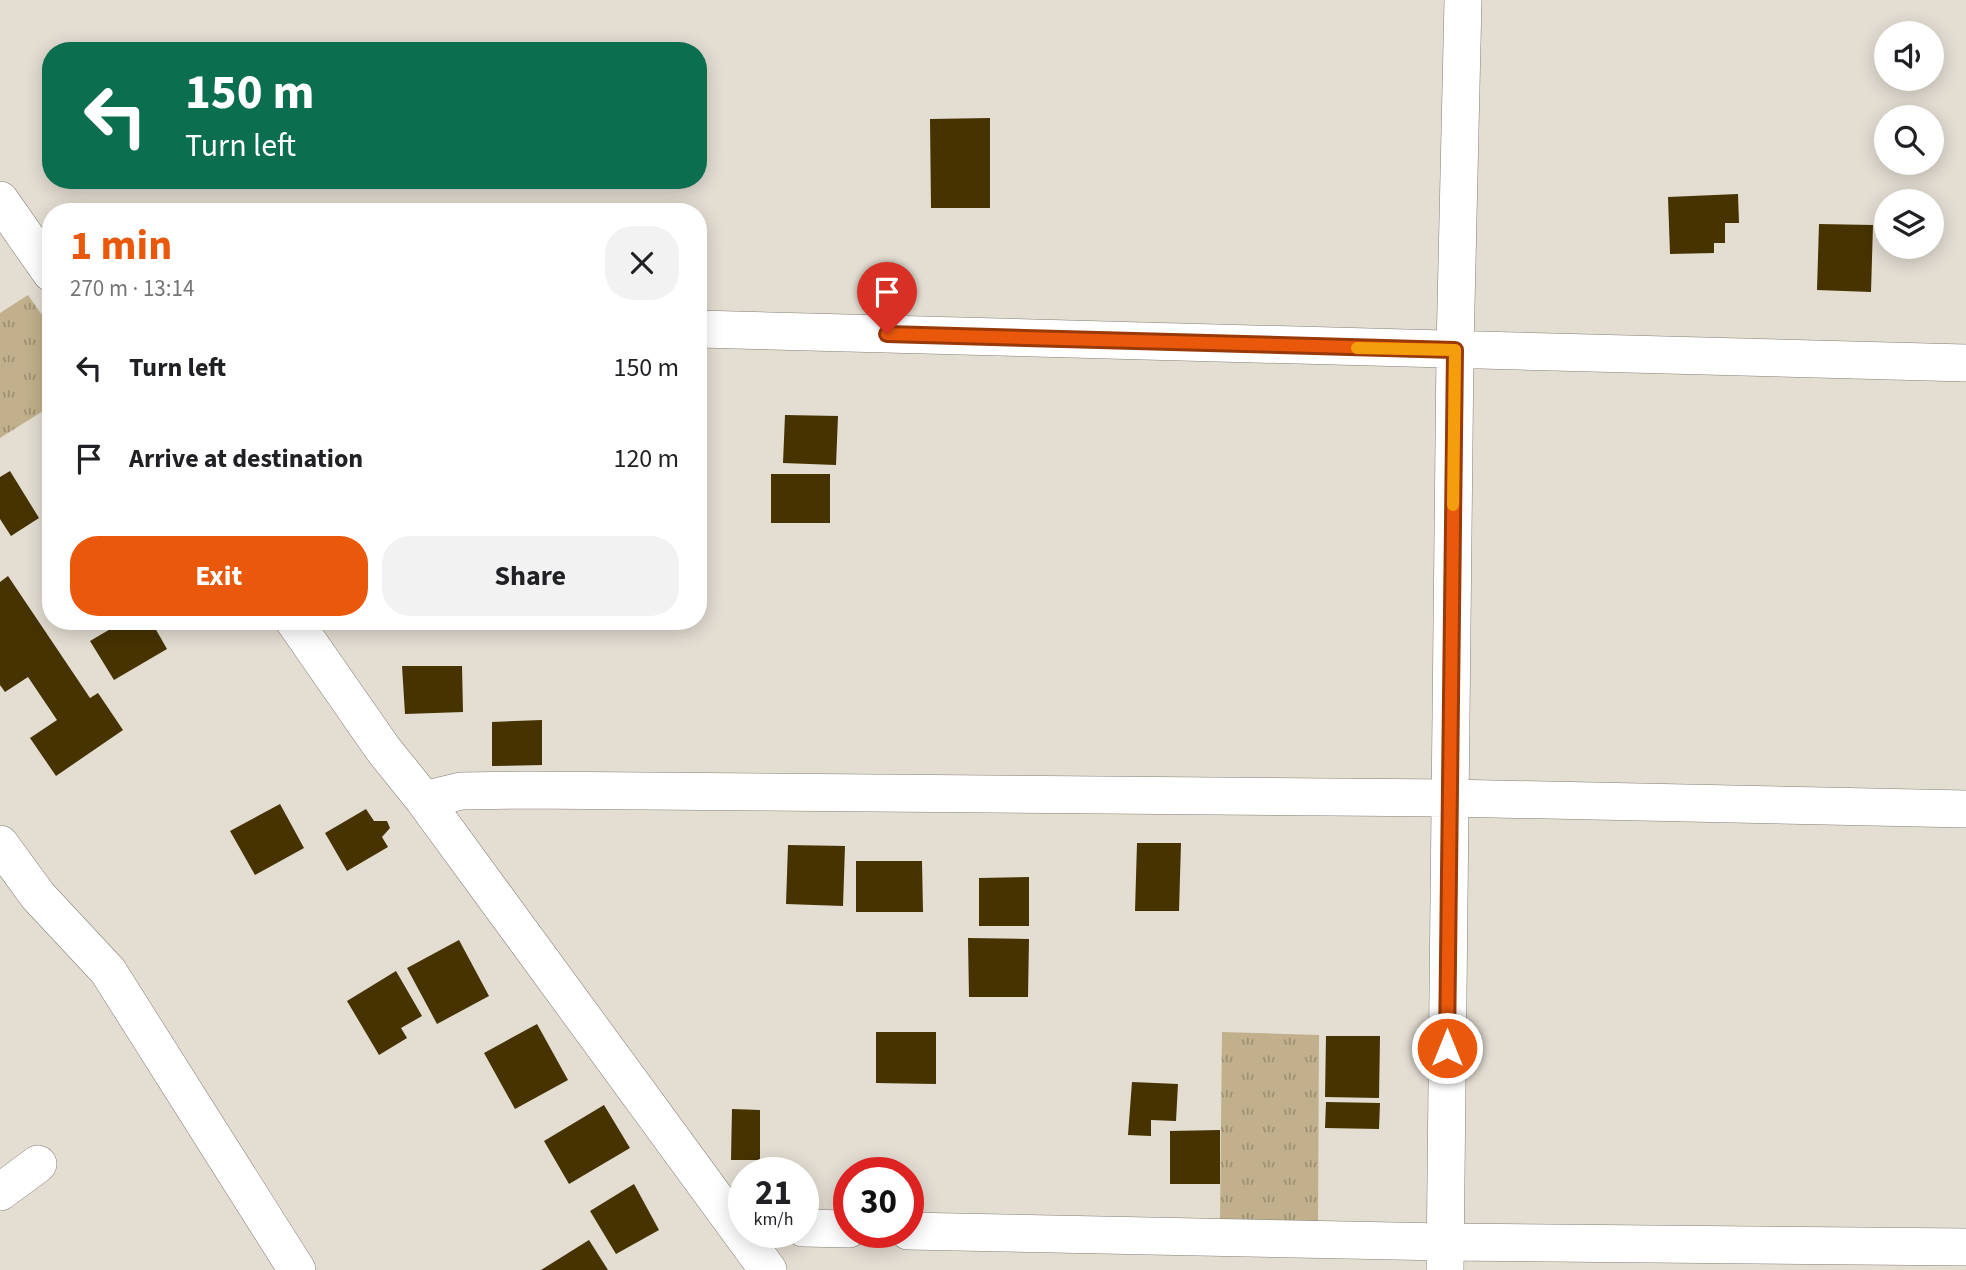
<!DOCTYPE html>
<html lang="en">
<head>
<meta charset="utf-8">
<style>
  body { margin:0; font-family:"Source Sans 3",sans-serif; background:#f2f2f2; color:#202124; height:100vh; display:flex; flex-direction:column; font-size:26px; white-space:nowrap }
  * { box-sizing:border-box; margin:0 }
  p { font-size:23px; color:#757577 }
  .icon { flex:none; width:38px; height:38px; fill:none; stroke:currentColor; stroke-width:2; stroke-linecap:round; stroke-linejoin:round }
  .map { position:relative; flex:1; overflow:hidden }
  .side { position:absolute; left:42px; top:203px; width:665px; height:427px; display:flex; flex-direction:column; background:#fff; border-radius:28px; box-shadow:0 4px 18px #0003 }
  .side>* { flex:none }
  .banner { position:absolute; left:42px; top:42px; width:665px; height:147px; border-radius:28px; box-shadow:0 4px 18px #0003; background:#0b6e4f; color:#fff; overflow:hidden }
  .fabs { position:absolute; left:1874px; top:21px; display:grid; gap:14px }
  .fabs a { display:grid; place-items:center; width:70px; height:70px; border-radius:50%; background:#fff; box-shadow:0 4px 18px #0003; font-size:35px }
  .speed { position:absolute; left:728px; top:1157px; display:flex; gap:14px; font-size:35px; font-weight:700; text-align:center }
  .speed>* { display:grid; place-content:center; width:91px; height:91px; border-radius:50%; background:#fff; box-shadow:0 4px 18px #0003; line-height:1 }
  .speed small { font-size:18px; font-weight:400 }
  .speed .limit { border:10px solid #d22; background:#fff; color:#111 }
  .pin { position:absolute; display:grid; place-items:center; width:60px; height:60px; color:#fff; margin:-72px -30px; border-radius:50% 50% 50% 0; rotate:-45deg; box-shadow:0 0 7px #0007 }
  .pin .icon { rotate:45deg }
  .me { position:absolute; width:77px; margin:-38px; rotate:0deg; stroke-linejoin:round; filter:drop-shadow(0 0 5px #0008) }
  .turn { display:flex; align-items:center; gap:24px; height:147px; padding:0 28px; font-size:32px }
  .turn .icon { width:91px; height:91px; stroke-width:2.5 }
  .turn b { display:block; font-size:49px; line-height:60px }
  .round { display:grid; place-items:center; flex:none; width:74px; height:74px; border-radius:28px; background:#f2f2f2 }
  .summary { display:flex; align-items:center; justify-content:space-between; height:119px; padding:0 28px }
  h1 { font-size:42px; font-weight:700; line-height:52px; color:#ea580c }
  .cta { display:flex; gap:14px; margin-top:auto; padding:14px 28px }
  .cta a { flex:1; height:80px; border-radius:28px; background:#ea580c; color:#fff; font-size:28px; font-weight:700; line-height:80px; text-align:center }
  .cta a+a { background:#f2f2f2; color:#202124 }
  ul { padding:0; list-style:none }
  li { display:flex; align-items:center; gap:21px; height:91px; padding:0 28px }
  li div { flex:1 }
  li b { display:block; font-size:26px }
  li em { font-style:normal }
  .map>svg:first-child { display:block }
</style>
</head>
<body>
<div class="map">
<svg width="1966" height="1270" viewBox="0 0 1966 1270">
  <defs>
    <pattern id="grass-tufts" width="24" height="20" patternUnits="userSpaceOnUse" patternTransform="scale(1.75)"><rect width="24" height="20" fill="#c1b08b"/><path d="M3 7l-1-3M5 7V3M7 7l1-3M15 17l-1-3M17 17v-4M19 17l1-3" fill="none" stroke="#9e9073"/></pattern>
  </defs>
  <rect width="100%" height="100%" fill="#e3ddd2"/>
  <path fill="url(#grass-tufts)" d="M28,295L51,328V406L0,438V313Z
    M1222,1032L1319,1035L1318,1225L1220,1223Z"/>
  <path fill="#463300" d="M990,118V208H931L930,119Z
    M1738,194L1739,223H1725V243H1714V253L1670,254L1668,197Z
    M1819,224L1873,225L1871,292L1817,290Z
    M785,415L838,416L836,465L783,463Z
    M10,471L39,518L11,536L0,519V477Z
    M771,474H830V523H771Z
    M8,576L90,698L98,693L123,730L56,776L30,738L57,720L28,677L5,692L0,685V582Z
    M124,621H151L167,649L114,680L90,641Z
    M402,666H462L463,712L405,714Z
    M542,720V765L492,766V722Z
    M280,804L304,848L255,875L230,831Z
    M366,809L374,821H387L390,828L382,837L388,847L347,871L325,833Z
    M1137,843H1181L1179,911H1135Z
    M788,845L845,846L843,906L786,904Z
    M856,861H922L923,912H856Z
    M1029,877V926H979V878Z
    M968,938L1029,939L1028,997H969Z
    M459,940L489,996L437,1024L407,968Z
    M396,971L422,1016L401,1028L407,1038L379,1055L347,1001Z
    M537,1024L568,1080L515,1109L484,1053Z
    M876,1032H936V1084L876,1083Z
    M1326,1036H1380L1379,1098L1325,1097Z
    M1132,1082L1178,1084L1176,1121L1151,1120V1136L1128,1135Z
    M1326,1102L1380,1103L1379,1129L1325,1128Z
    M604,1105L630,1148L569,1184L544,1141Z
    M732,1109L760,1110V1160H731Z
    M1220,1130V1184H1170V1131Z
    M634,1184L659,1230L616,1254L590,1211Z
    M589,1240L608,1270H541Z"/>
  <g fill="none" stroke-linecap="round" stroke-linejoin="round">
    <g stroke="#847f74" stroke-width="38">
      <path id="street" d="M0,200L51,273
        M698,329L1966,363
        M294,621L383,749L424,800L768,1270
        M424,800L461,791L527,790L1449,798L1966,809
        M0,844L38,896L108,971L297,1270
        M0,1192L38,1164
        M803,1228L849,1229
        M908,1231L1445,1242L1966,1247
        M1445,1270L1455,350L1463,0"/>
    </g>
    <use href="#street" stroke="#fff" stroke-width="37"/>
  </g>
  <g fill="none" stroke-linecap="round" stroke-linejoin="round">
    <g stroke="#983908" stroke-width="18">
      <path id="route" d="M887,334L1455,350L1447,1048"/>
    </g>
    <use href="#route" stroke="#ea580c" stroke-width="12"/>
    <path stroke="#f59e0b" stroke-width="12" d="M1357,348L1455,350L1453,505"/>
  </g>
</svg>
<div class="fabs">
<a><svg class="icon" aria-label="sound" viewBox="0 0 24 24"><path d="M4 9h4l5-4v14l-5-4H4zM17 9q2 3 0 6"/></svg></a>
<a><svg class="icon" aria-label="search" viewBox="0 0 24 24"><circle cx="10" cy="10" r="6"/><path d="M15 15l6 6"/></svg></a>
<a><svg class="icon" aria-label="layers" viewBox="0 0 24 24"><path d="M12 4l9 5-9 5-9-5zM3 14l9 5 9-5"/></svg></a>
</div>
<div class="speed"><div>21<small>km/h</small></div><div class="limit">30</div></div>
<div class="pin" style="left:887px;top:334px;background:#d93025"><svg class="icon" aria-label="arrive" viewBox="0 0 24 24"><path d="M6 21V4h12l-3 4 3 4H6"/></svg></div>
<svg class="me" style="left:1447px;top:1048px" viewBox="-20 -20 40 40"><circle r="17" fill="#ea580c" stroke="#fff" stroke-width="3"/><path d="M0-11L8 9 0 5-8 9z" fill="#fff"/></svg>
<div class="banner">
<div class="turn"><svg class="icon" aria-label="left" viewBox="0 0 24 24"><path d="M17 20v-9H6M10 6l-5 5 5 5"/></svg><div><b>150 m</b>Turn left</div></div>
</div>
<section class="side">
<div class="summary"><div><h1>1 min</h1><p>270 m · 13:14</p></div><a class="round"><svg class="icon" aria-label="close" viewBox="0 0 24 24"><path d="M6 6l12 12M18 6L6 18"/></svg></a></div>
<ul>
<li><svg class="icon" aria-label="left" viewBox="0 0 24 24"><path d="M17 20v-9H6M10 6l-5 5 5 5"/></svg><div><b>Turn left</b></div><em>150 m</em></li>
<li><svg class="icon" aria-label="arrive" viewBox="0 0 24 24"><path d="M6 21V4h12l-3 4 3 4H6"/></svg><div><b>Arrive at destination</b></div><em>120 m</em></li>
</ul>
<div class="cta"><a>Exit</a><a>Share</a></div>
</section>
</div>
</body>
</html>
